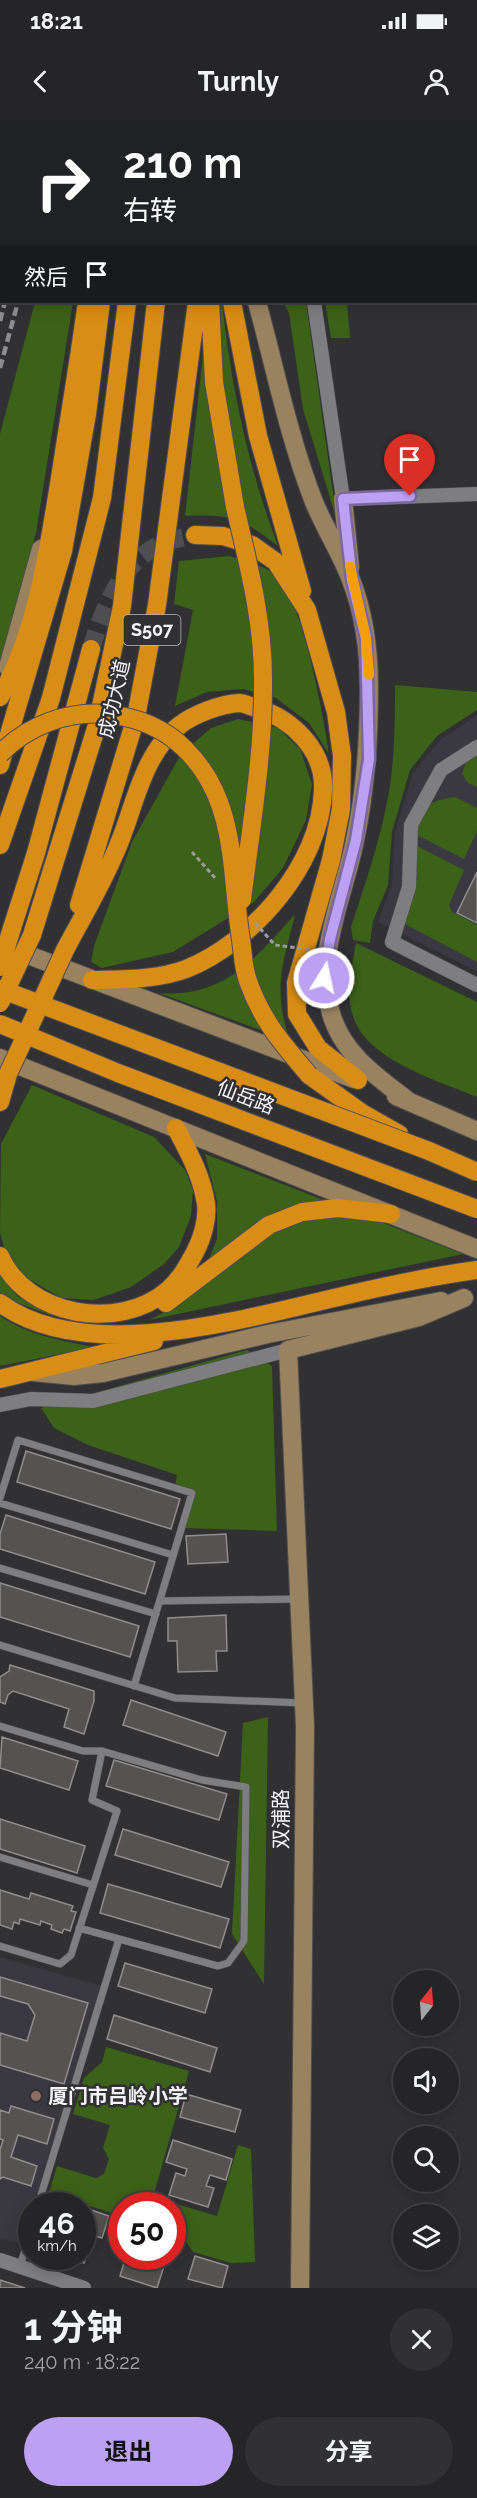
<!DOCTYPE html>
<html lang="zh">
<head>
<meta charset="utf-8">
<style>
  body { margin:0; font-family:Raleway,"Noto Sans SC",sans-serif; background:#313032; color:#f1f3f6; height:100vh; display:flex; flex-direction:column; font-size:22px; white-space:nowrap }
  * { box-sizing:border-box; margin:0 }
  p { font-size:20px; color:#a3a4a7 }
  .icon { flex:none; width:33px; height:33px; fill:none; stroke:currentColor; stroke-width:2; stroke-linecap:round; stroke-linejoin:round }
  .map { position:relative; height:2168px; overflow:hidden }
  .side { display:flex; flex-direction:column; background:#252426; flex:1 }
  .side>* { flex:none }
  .top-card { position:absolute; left:0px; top:0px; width:477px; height:183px; box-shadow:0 3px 15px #0003,0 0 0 2px #424143; background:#202124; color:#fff; overflow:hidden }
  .needle { width:39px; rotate:17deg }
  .controls { position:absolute; left:393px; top:1850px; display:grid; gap:12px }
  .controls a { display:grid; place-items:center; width:66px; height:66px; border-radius:50%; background:#252426; box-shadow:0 3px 15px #0003,0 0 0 2px #424143; font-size:30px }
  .speed { position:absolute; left:18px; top:2072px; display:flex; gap:12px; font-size:30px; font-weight:700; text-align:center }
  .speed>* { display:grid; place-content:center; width:78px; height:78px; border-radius:50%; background:#252426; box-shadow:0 3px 15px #0003,0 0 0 2px #424143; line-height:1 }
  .speed small { font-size:15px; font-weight:400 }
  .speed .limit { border:9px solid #d22; background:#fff; color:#111 }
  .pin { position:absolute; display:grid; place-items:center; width:51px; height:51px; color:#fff; margin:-62px -26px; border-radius:50% 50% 50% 0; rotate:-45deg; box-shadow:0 0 6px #0007 }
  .pin .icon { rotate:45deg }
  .me { position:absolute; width:66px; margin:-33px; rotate:10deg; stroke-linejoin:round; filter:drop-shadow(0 0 4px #0008) }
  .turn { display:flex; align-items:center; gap:21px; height:126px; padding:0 24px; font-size:27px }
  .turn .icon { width:78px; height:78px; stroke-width:2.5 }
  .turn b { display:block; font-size:42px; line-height:51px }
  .then { display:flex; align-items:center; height:57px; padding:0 24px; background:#0003; gap:12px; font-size:22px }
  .round { display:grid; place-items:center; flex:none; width:63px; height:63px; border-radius:32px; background:#313032 }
  .overview { display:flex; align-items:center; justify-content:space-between; height:102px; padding:0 24px }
  h1 { font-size:36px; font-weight:700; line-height:45px }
  .cta { display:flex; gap:12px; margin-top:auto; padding:12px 24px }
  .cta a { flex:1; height:69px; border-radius:36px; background:#bca0f2; color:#111; font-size:24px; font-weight:700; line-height:69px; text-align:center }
  .cta a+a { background:#313032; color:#f1f3f6 }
  .status { display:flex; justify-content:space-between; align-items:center; height:42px; padding:0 30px; background:#252426; direction:ltr }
  .status svg { height:16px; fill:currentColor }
  header { display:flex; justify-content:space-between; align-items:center; height:78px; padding:0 24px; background:#252426; font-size:27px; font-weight:700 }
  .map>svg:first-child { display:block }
</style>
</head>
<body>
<div class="status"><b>18:21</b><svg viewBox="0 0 49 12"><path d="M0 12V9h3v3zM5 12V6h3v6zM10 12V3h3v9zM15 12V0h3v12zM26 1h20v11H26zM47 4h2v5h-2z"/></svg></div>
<header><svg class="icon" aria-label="back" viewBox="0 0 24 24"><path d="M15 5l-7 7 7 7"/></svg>Turnly<svg class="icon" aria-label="person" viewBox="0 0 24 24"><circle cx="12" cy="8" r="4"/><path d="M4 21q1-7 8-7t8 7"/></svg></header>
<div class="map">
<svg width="477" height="2168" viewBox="0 0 477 2168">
  <rect width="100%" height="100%" fill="#313033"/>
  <path fill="#3a3941" d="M477,595V851L378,802L392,764L395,711L413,653L440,620Z
    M0,1837L105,1867L40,2085H32L31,2114L28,2126L0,2118Z"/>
  <path fill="#3c6118" d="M35,182H73L36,413L0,556V314Z
    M209,182H222C231,266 248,347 278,426C241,398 232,394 185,396Z
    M283,182H306L337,401L303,289L289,193Z
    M325,182H347L350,218H331Z
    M229,436C247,441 265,445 279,458C301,478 325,601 329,634L309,603L276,578L243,569L207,572L175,586L193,490L174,484L179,441Z
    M395,565L477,572V590L437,616L410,650L392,712L388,765L373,801L370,823L353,820L351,807C365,764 380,721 388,677C395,640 395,602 395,565Z
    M238,599L278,608L300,629L312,664L306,700L283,748L254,782L173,832L102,848L91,842L94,826L132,722L181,634L211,608Z
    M477,633V667L468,663L462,654L466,641Z
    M455,677L477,688V711L464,739L417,715L415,710C426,685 428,681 455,677Z
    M417,726L464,750L449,785L452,792L477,805V842L405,804L404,796L415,773Z
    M295,794C283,846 272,867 290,921L159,873C224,878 256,838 295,794Z
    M356,823L477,882V977C439,961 366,940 353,896C345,874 352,846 356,823Z
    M32,965L154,1017L185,1050L193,1070L191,1096L179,1127L164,1144L131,1167L94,1180L61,1178L27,1158L6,1135L0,1112L1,1024Z
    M205,1034L463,1134L149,1200L181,1184L202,1156L217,1119V1081Z
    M0,1152L17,1176L55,1197L13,1181L0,1172Z
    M0,1196C28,1215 62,1221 95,1227L0,1246Z
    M247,1230L272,1246L277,1411L181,1408L189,1375L175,1367L177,1355L88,1325L54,1308L41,1288Z
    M268,1597L264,1864L232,1814L243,1603Z
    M106,1927L189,1951L153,2077L217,2096L238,2025L251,2029L255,2142L231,2143L193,2132L182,2115L173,2112L172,2085H122L121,2096L49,2073L57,2046L96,2058L104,2054L109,2039L103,2028L110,2005L73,1994L84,1958L102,1942Z"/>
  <path fill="#555251" stroke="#908d8b" stroke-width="1.5" d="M0,0H40L2,2V86Z
    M477,752V803L457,793Z
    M26,1331L180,1379L171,1409L17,1362Z
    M6,1395L155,1442L145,1474L0,1429V1414Z
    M226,1414L228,1442L188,1444L186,1416Z
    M0,1463L139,1506L130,1537L0,1497Z
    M226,1495L227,1531H216L217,1551L178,1552L177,1521H168V1498Z
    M10,1545L94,1571V1581L84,1614L64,1607L69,1589L13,1571L8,1575L5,1584L0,1582V1557L9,1551Z
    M131,1580L226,1612L218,1636L123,1605Z
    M2,1617L78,1641L69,1670L0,1648Z
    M114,1640L227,1674L219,1700L106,1666Z
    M0,1699L85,1726L77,1753L0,1729Z
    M123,1709L229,1742L221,1767L115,1735Z
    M108,1764L229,1799L220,1828L100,1793Z
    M0,1770L29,1779L31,1773L73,1786L71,1791L76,1792L70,1811L64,1809L62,1813L51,1809L52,1805L41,1801L40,1805L20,1799L19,1804L14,1802L12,1809L0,1805Z
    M125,1843L212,1869L205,1893L118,1866Z
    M0,1857L88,1883L64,1964L0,1945V1913L27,1921L35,1895L28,1884L0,1876Z
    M114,1895L217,1928L210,1952L107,1919Z
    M186,1974L241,1990L235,2012L180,1997Z
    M11,1986L54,1999L47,2024L18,2015L11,2037L37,2046L31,2066L3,2057L0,2059V2030L3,2020L0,2019V1990L9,1993Z
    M173,2020L232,2039L226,2060L210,2055L206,2066L214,2068L208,2087L169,2075L176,2053L185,2056L187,2049L166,2042Z
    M53,2078L75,2085H51Z
    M82,2087L109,2096L102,2118L87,2114L84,2122L90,2124L84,2143L61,2136H82Z
    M172,2117L179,2119L172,2140L159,2136H172Z
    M126,2136H159L156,2144L164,2146L157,2168L120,2156Z
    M195,2136L228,2146L222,2168L188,2159Z
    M0,2160L25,2168H0Z"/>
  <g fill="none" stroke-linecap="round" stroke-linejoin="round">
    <path stroke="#4e4d50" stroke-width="18" stroke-dasharray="18 9" stroke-linecap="butt" d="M91,529C103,489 121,441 163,423C173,419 184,418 195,415"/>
    <g stroke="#4e4d4f" stroke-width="8">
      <path id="lane" d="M0,1378L18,1320L192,1373L134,1566
        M0,1383L173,1435
        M0,1448L156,1494
        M160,1481L298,1479
        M0,1525L175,1578L302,1583
        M0,1606L83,1631H102L92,1680L117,1691L71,1835L60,1844L0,1826
        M0,1737L93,1765
        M79,1808L218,1846L228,1843L244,1821L246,1667L202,1660L102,1631
        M38,2085L119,1819
        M20,2146L32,2108"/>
    </g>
    <g stroke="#4e4d4f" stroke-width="15">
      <path id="street" d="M312,2V0
        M314,182L343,379L477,374
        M477,627L441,650L411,705L409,767L392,822L477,865
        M0,1285L31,1279L93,1281L288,1230
        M0,2140L84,2168"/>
    </g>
    <g stroke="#4e4d4f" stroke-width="20">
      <path id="secondary" d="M109,2V0
        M257,182C275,248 289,318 314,382C325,409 341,433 351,460C364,493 369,532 369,567C369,619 366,669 355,720C344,776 314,836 331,893C342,933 376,956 407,980
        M343,379L350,447
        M8,547L41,429
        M10,828L354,959
        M0,938L477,1129
        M396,976L477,1011
        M33,1252L74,1256L103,1253L268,1214L441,1181
        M300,2168L305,1606L288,1230L419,1197L464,1178"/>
    </g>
    <g stroke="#4e4d4f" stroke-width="20">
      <path id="highway" d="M121,2V0
        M154,2V0
        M176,2L177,0
        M220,2V0
        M210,182L214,262L235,387
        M232,182L258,316L302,471
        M195,415L223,416L252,425L276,442L307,490L336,592L342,636L341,689L331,740L296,863L297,894L318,928L358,960
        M0,577C37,513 48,431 60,358C69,299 79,240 87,182
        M0,645L63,431L87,294L101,182
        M0,725L51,578L102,378L127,182
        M79,785L136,597L157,485L197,182
        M12,808L36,733L91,529
        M32,815L97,605L122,486L156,182
        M65,830C82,798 101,766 115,733C134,692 141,634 180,605C194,594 221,584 239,583C245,583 251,587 257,588C292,599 325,630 323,670C321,744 253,822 186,849C157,860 122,859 92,860
        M309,955L362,993L399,1014
        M0,982L8,954
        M0,1136C27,1197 119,1212 168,1170C180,1160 188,1145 195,1132C202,1119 208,1099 206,1084C202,1056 189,1033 176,1008
        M0,1183C87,1247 250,1197 347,1175C390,1165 433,1156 477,1150
        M166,1183L269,1105L302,1092L338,1088L391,1094
        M0,1259L154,1221"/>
    </g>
    <path stroke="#9c9b9d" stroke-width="3" stroke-dasharray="4.5 3" stroke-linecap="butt" d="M192,732L217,760"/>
    <use href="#lane" stroke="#7e7e80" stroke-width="7"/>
    <use href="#street" stroke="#7e7e80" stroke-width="14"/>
    <use href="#secondary" stroke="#998260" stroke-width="18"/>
    <use href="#highway" stroke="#d88d16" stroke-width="18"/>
    <path stroke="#8d8c8e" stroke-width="4.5" stroke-dasharray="9 4.5" stroke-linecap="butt" d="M54,2L55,0
      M67,2V0
      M0,201L5,182
      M0,248L18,182"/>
    <g stroke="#4e4d4f" stroke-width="20" stroke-linecap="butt">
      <path id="highway-bridge" d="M235,387C248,443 263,500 263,558C264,632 251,707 242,780
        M0,634C28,605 67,591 107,594C136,597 164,608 185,629C238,681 230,751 241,820C243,833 243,848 248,861C262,901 282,923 309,955
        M0,847L12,808
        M0,869L429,1031L477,1052
        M0,883L32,815
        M0,904L118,953L477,1089
        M8,954L65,830"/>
    </g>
    <path stroke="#9c9b9d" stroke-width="3" stroke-dasharray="4.5 3" stroke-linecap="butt" d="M255,803L275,825L313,830"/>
    <use href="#highway-bridge" stroke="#d88d16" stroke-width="18"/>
  </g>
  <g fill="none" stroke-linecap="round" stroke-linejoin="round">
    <g stroke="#7a689d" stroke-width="15">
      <path id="route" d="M324,858L330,819L356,720L369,639L366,518L352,460L343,379L410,376"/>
    </g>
    <use href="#route" stroke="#bca0f2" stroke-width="10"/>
    <path stroke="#f59e0b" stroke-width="10" d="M350,446L366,518L369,555"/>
  </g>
  <circle fill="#8d6e63" stroke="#313033" stroke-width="2" cx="36" cy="1976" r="6"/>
  <g text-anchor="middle" stroke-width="5" stroke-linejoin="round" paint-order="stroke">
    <rect fill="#313033" stroke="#bab8bb" stroke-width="1.5" x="123.5" y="495" width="57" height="30" rx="4.5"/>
    <g font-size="18" font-weight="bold" fill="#f4f3f5">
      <text x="152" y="516">S507</text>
    </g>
    <g font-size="20" fill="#f4f3f5" stroke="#313033">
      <text transform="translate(114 579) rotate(-77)" y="7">成功大道</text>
      <text transform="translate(246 977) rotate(21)" y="7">仙岳路</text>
      <text transform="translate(281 1699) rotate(-90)" y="7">双浦路</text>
    </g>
    <g font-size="20" font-weight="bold" fill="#f4f3f5" stroke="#313033" text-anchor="start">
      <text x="48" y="1983">厦门市吕岭小学</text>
    </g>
  </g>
</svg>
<div class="controls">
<a><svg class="needle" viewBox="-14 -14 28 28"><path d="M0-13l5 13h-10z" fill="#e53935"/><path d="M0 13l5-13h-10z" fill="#a3a4a7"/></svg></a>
<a><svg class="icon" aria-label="sound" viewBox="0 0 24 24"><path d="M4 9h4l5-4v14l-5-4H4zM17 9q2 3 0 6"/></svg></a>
<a><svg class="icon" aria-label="search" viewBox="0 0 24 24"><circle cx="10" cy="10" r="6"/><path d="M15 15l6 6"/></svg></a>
<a><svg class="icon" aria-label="layers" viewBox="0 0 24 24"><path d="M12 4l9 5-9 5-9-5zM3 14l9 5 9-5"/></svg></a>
</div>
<div class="speed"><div>46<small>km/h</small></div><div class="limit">50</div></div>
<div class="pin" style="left:410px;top:376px;background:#d93025"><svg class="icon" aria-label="arrive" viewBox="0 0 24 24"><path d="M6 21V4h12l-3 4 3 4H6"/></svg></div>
<svg class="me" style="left:324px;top:858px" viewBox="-20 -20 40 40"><circle r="17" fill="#bca0f2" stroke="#fff" stroke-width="3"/><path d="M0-11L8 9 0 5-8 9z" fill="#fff"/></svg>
<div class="top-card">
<div class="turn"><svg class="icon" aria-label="right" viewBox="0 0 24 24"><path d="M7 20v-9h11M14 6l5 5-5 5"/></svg><div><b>210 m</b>右转</div></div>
<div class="then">然后<svg class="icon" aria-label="arrive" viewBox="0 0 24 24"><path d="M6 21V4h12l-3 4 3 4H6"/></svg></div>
</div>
</div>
<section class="side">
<div class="overview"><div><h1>1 分钟</h1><p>240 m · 18:22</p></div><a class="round"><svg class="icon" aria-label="close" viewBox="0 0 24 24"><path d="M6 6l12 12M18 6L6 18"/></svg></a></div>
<div class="cta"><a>退出</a><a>分享</a></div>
</section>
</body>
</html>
